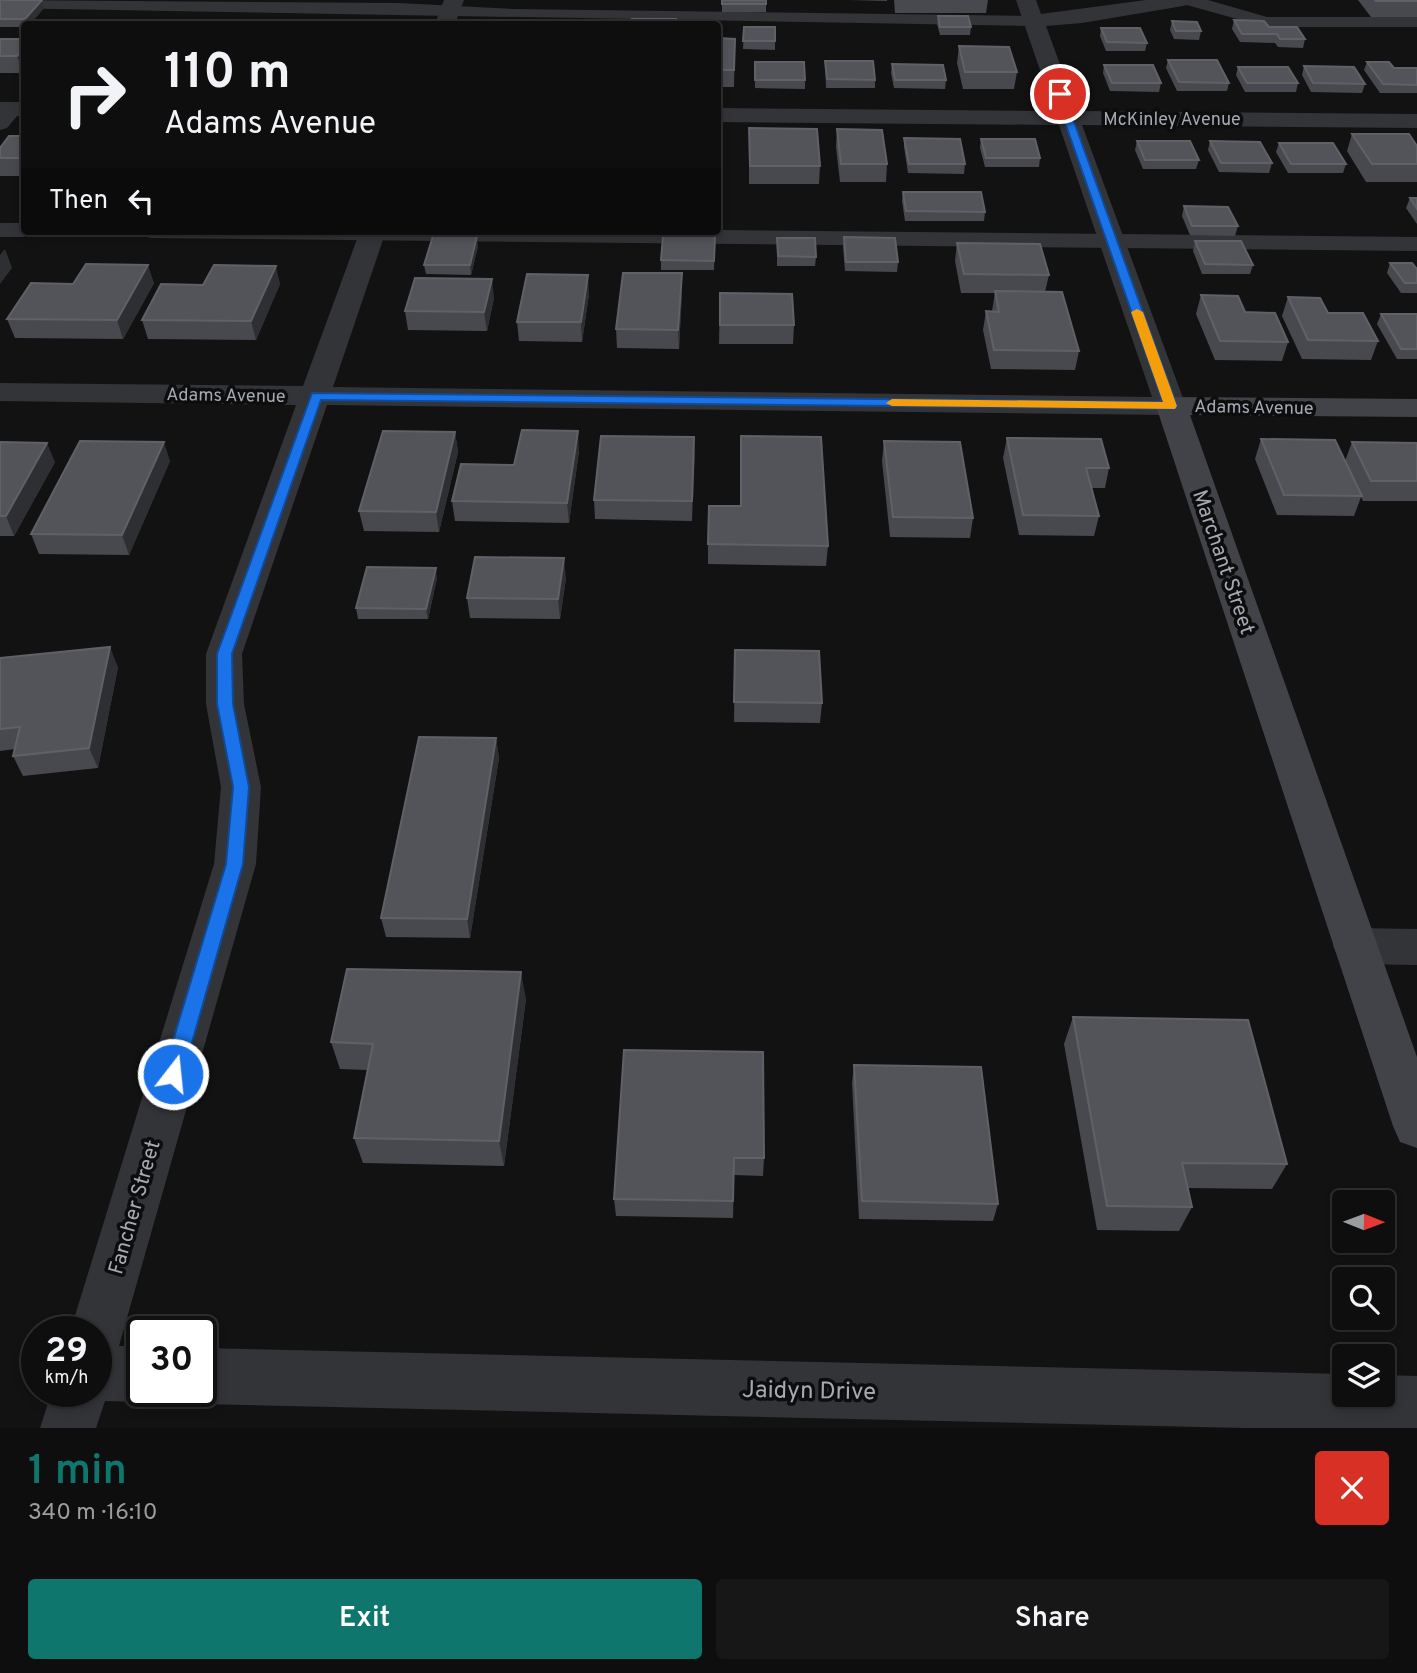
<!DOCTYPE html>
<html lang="en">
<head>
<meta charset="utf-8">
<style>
  body { margin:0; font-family:Overpass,sans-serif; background:#171717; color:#f1f3f6; height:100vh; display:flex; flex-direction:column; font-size:26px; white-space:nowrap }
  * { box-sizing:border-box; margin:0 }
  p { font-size:23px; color:#9b9c9e }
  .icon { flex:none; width:38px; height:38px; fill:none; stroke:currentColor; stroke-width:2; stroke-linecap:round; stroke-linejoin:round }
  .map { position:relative; height:1428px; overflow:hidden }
  .side { display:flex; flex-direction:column; background:#0e0e0e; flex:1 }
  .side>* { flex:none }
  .hud { position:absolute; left:21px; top:21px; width:700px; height:214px; border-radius:7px; box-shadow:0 4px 10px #0003,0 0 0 2px #2e2e2e; background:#0e0e0e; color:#f1f3f6; overflow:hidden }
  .needle { width:46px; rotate:91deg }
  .fabs { position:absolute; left:1332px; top:1190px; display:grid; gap:14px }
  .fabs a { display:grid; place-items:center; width:63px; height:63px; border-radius:7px; background:#0e0e0e; box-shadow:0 4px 10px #0003,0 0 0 2px #2e2e2e; font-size:35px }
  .speed { position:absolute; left:21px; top:1316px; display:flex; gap:14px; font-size:35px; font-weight:700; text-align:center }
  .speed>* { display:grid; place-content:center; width:91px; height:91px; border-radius:50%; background:#0e0e0e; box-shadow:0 4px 10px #0003,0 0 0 2px #2e2e2e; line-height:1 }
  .speed small { font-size:18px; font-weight:400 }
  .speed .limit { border:4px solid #111; border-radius:10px; background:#fff; color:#111 }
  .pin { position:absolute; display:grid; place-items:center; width:60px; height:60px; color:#fff; margin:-30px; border:4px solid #fff; border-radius:50%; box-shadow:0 2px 7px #0007 }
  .me { position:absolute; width:77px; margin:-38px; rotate:16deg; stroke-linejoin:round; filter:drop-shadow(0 0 5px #0008) }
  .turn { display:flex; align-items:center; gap:24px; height:147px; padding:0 28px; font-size:32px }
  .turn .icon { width:91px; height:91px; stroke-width:2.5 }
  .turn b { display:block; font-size:49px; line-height:60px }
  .then { display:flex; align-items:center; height:66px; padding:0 28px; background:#0003; gap:14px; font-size:26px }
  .round { display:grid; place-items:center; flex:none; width:74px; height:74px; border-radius:7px; background:#171717 }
  .summary { display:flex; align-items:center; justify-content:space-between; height:119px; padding:0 28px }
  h1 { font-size:42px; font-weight:600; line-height:52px; color:#0f766e }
  .button { display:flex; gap:14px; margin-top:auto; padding:14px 28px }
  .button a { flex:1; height:80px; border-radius:7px; background:#0f766e; color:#fff; font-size:28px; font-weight:600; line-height:80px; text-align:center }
  .button a+a { background:#171717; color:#f1f3f6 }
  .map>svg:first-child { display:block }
</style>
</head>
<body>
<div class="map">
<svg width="1417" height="1428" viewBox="0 0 1417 1428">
  <rect width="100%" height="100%" fill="#121213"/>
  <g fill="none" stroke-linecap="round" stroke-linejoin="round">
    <path fill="#333438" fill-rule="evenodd" d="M0,0L399,3L513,9L1034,16L1043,21L1034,26L0,8Z
      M1180,0H1208L1267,17H1417V27H1266L1183,4Z
      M13,103L20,105L23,109L7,128L0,130V112L6,105Z
      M0,223H24V231H35L24,237H0Z
      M718,230L1417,237V251L151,238L143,236L140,231Z"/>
    <path fill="#333438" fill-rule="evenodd" d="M444,0H464L455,24H435Z
      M1016,0H1036L1041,14L1146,0H1193L1190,4L1183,6L1082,23L1046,26L1077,111L1417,114V128L1082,125L1186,406L1182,413L1171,415L327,405L242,654L244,704L261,787L256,864L119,1346H142V1391H162L142,1402L105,1401L96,1428H40L52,1391H96V1332H70L214,864L221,787L206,704V654L296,405L0,401V383L303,386L360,231H386L333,387L1152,397L1059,125L718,122V108L1054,111Z
      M0,102H24V116H0Z
      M1355,928L1417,929V965L1355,964L1339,959L1333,946L1339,933Z
      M201,1348L1344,1374V1395H1382V1375L1417,1376V1428H1245L201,1404L181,1396L180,1391H201Z"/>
    <path fill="#414348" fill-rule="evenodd" d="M1171,397L1417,399V417L1190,415L1417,1057V1148L1400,1142L1393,1126L1156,406L1160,399Z"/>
  </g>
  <path fill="#48494e" d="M0,0H42L44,8L30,24H24V27H0Z
    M722,0H766V12H722Z
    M849,0H887V1Z
    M894,0H988L986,13H895Z
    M1358,0H1417V17H1371Z
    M938,16L971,27L970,35H940L937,24Z
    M1234,20L1269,27L1305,39L1303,48L1278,47L1275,43L1240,42L1232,29Z
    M1172,21L1201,31L1199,40L1174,39L1170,30Z
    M744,27L775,41V50L743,49Z
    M1101,28L1147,43L1145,51H1106L1100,36Z
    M718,38L735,39L734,87H718Z
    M0,39H24L23,73H0Z
    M959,46L1017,72L1014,89H963L957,63Z
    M1168,60L1229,83L1227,91H1177L1166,68Z
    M825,61L875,80V88H826Z
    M755,62L805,80V89L755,88Z
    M1367,62L1394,68H1417V93H1380L1364,70Z
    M892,64L946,80L945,89L894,88L891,73Z
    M1104,65L1161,83L1159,92L1110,91L1103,73Z
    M1304,66L1365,84L1362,93L1311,92L1302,75Z
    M1238,67L1298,83L1296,92H1245L1236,75Z
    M749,128L820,166L819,184H749Z
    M837,129L887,164L886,182H840L836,147Z
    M1352,134L1417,146V182H1366L1347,151Z
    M24,136V176H0V148Z
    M904,138L965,164L964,174L908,173L904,147Z
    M981,139L1040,158L1039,167H985L980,148Z
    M1137,141L1199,160L1196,169H1143L1135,150Z
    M1210,141L1272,163L1269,173L1219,172L1208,150Z
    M1279,143L1346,164L1343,173H1288L1276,152Z
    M903,192L985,212L984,221H905L902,201Z
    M1410,198H1417V224L1406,208Z
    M1184,206L1238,226L1235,236L1190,235L1182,216Z
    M715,236L714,270H661V260Z
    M844,237L898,262L897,272L845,271L843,247Z
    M777,238L816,257L815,266H777Z
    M1195,241L1253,265L1250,274H1202L1193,251Z
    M957,243L1049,275L1045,292L1079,351L1075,370L991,369L983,330L986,311H992L995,293H961L955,261Z
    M478,246L471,275L426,274L424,265Z
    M1390,263L1417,269V293H1401L1387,273Z
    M154,283L123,339L15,338L7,319Z
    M280,284L256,340L148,339L142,320L203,285Z
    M682,292L679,349L617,348L616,329Z
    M720,293L794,325L793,344H719Z
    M589,294L582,342L519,341L517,322Z
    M1201,295L1245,312L1288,342L1282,361L1215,360L1196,314Z
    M1288,297L1328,313L1378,341L1371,360L1302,359L1282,316Z
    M494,298L487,331L408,330L405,311Z
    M1381,314H1417V359H1397L1377,324Z
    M455,432L458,452L439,532L364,531L359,511Z
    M694,437L692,521L595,519L594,500Z
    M1007,438L1109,468L1105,488H1092L1099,516L1094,536L1019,535L1003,458Z
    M1261,439L1345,461L1352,442L1417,443V501H1363L1361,497L1354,516L1277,515L1255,459Z
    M884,441L973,518L970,538L890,537L882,461Z
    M0,442L55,462L14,536H0Z
    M579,451L569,523L455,521L452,501L514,465Z
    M170,461L129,555L39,554L31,534Z
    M708,544L828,546L826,566L708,564Z
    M437,578L428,619H358L356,608Z
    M566,578L560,619L470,618L467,598Z
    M735,650L822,703L820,723L734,722Z
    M0,658L118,667L98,768L23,776L13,756L15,749L0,751Z
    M496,738L499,758L470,938L386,937L381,918Z
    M526,999L504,1166L363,1163L354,1138L367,1070L340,1069L331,1042Z
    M1073,1017L1287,1164L1272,1189L1188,1188L1192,1207L1179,1231L1097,1230L1064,1044Z
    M624,1050L764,1158L763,1176L734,1175L733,1218L616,1216L614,1199Z
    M854,1065L998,1204L993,1221L859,1219L852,1083Z"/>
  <path fill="#2e2f32" d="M42,0L44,8L30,24H27L25,19Z
    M24,48V71L23,73L17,56Z
    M477,236L478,246L471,275L470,265Z
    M5,249L12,268L0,284V255Z
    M148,265L154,283L123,339L117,320Z
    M276,266L280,284L256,340L251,321Z
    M682,273V292L679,349L678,330Z
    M588,275L589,294L582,342L581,322Z
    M492,279L494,298L487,331L484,312Z
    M578,431L579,451L569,523L567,503Z
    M455,432L458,452L439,532L436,512Z
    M694,437L695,457L692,521V501Z
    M164,442L170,461L129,555L122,535Z
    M47,443L55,462L14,536L6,516Z
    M564,558L566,578L560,619L558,599Z
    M436,568L437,578L428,619L426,609Z
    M110,647L118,667L98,768L89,748Z
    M496,738L499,758L470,938L467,919Z
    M521,972L526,999L504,1166L499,1141Z"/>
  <path fill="#525459" stroke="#5f6167" stroke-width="2" d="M0,0H42L25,19H0Z
    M722,0H766V4H722Z
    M1375,0H1417V1H1376Z
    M938,16H968L971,27H940Z
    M632,19H676V24H631Z
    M1234,20L1264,21L1269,27H1297L1305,39H1280L1277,34H1242Z
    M1172,21L1197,22L1201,31H1176Z
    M744,27H775V41H743Z
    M1101,28H1140L1147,43L1107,42Z
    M718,38L735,39L734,70H718Z
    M0,39H24V48L17,56H0Z
    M959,46L1009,47L1017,72H965Z
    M1168,60H1217L1229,83L1179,82Z
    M825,61H873L875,80L827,79Z
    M755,62H804L805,80H755Z
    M1367,62H1389L1394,68H1417V85L1383,84Z
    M892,64L943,65L946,80H895Z
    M1104,65H1153L1161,83H1112Z
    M1304,66L1354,67L1365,84L1313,83Z
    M1238,67H1288L1298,83H1247Z
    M749,128L817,129L820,166H750Z
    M837,129L882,130L887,164H841Z
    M1352,134H1409L1417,146V164H1372Z
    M9,136H24V158H0V148Z
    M904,138L960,139L965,164H909Z
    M981,139H1035L1040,158H986Z
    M1137,141H1190L1199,160H1145Z
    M1210,141L1260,142L1272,163H1221Z
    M1279,143H1333L1346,164H1291Z
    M903,192H981L985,212L906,211Z
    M1410,198H1417V209Z
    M1184,206L1228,207L1238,226H1192Z
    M433,236H477L470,265H424Z
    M663,236H715L714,261L661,260Z
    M844,237L895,238L898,262H846Z
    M777,238H815L816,257L778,256Z
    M1195,241H1241L1253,265L1205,264Z
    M957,243L1040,244L1049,275L964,274Z
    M1390,263H1412L1417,269V283H1405Z
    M86,264L148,265L117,320L7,319L31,283L73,284Z
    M214,265L276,266L251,321L142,320L161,284L203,285Z
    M623,273H682L678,330L616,329Z
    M527,274L588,275L581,322H517Z
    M415,278L492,279L484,312L405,311Z
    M995,291L1062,292L1079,351L994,350L986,311L999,312Z
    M720,293L792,294L794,325H720Z
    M1201,295L1238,296L1245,312L1275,313L1288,342L1220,341Z
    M1288,297L1320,298L1328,313H1363L1378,341L1308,340Z
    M1381,314H1417V349H1401Z
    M522,430L578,431L567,503L452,501L461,464L514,465Z
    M383,431L455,432L436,512L359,511Z
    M601,436L694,437L692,501L594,500Z
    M741,436L821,437L828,546L708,544L709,506H741Z
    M1007,438L1101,439L1109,468H1086L1099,516L1023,515Z
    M1261,439L1335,440L1362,496L1284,495Z
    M80,441L164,442L122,535L31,534Z
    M884,441L960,442L973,518L893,517Z
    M0,442L47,443L6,516H0Z
    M1352,442L1417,443V481H1371Z
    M475,557L564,558L558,599L467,598Z
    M367,567L436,568L426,609L356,608Z
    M110,647L89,748L13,756L20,727L0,729V658Z
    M735,650L819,651L822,703L734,702Z
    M419,737L496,738L467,919L381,918Z
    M347,969L521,972L499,1141L354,1138L373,1044L331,1042Z
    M1073,1017L1248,1020L1287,1164L1182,1163L1192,1207L1107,1206Z
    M624,1050L763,1052L764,1158H734L733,1201L614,1199Z
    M854,1065L981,1067L998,1204L862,1201Z"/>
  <path fill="#1a73e8" stroke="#114b97" stroke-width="2" d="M1060,91L1064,94L1177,406L1175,409L321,400L232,654L233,704L249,787L243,864L183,1074L180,1080L173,1083L166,1080L163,1074L226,864L233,787L217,704V654L312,393L1163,402L1055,94Z"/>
  <path fill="#f59e0b" d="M1137,309L1143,312L1177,406L1175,409L892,406L886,403L892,399L1163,402L1131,312Z"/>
  <g text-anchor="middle" stroke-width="7" stroke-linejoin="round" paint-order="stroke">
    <g font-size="18" fill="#a4aab3" stroke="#0d0d0e">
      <text x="1172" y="125">McKinley Avenue</text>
      <text transform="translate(226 395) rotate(1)" y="6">Adams Avenue</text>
      <text transform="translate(1254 407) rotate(1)" y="6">Adams Avenue</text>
    </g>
    <g font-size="21" fill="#a4aab3" stroke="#0d0d0e">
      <text transform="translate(1224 562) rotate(71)" y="7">Marchant Street</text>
      <text transform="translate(134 1207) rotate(-74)" y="7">Fancher Street</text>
    </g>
    <g font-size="24" fill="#a4aab3" stroke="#0d0d0e">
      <text transform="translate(809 1390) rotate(1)" y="8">Jaidyn Drive</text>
    </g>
  </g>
</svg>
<div class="fabs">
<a><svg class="needle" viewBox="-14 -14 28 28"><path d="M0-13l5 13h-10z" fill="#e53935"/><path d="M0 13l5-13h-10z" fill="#9b9c9e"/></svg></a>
<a><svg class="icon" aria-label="search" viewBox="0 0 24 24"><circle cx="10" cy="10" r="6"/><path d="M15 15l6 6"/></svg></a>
<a><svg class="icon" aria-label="layers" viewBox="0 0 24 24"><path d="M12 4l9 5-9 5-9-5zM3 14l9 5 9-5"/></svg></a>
</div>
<div class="speed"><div>29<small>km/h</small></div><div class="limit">30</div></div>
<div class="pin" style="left:1060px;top:94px;background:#d93025"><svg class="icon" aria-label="arrive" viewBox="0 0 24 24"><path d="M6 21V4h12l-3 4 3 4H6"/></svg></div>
<svg class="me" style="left:173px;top:1074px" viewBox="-20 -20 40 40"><circle r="17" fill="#1a73e8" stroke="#fff" stroke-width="3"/><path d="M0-11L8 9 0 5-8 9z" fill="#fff"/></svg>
<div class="hud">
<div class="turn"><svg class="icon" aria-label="right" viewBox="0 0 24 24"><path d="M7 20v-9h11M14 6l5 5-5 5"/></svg><div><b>110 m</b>Adams Avenue</div></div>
<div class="then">Then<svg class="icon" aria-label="left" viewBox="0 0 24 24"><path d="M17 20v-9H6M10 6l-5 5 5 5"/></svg></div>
</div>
</div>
<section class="side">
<div class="summary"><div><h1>1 min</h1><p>340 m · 16:10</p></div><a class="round" style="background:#d93025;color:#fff"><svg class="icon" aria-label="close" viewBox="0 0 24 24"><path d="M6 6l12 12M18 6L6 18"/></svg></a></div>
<div class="button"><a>Exit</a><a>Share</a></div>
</section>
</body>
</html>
